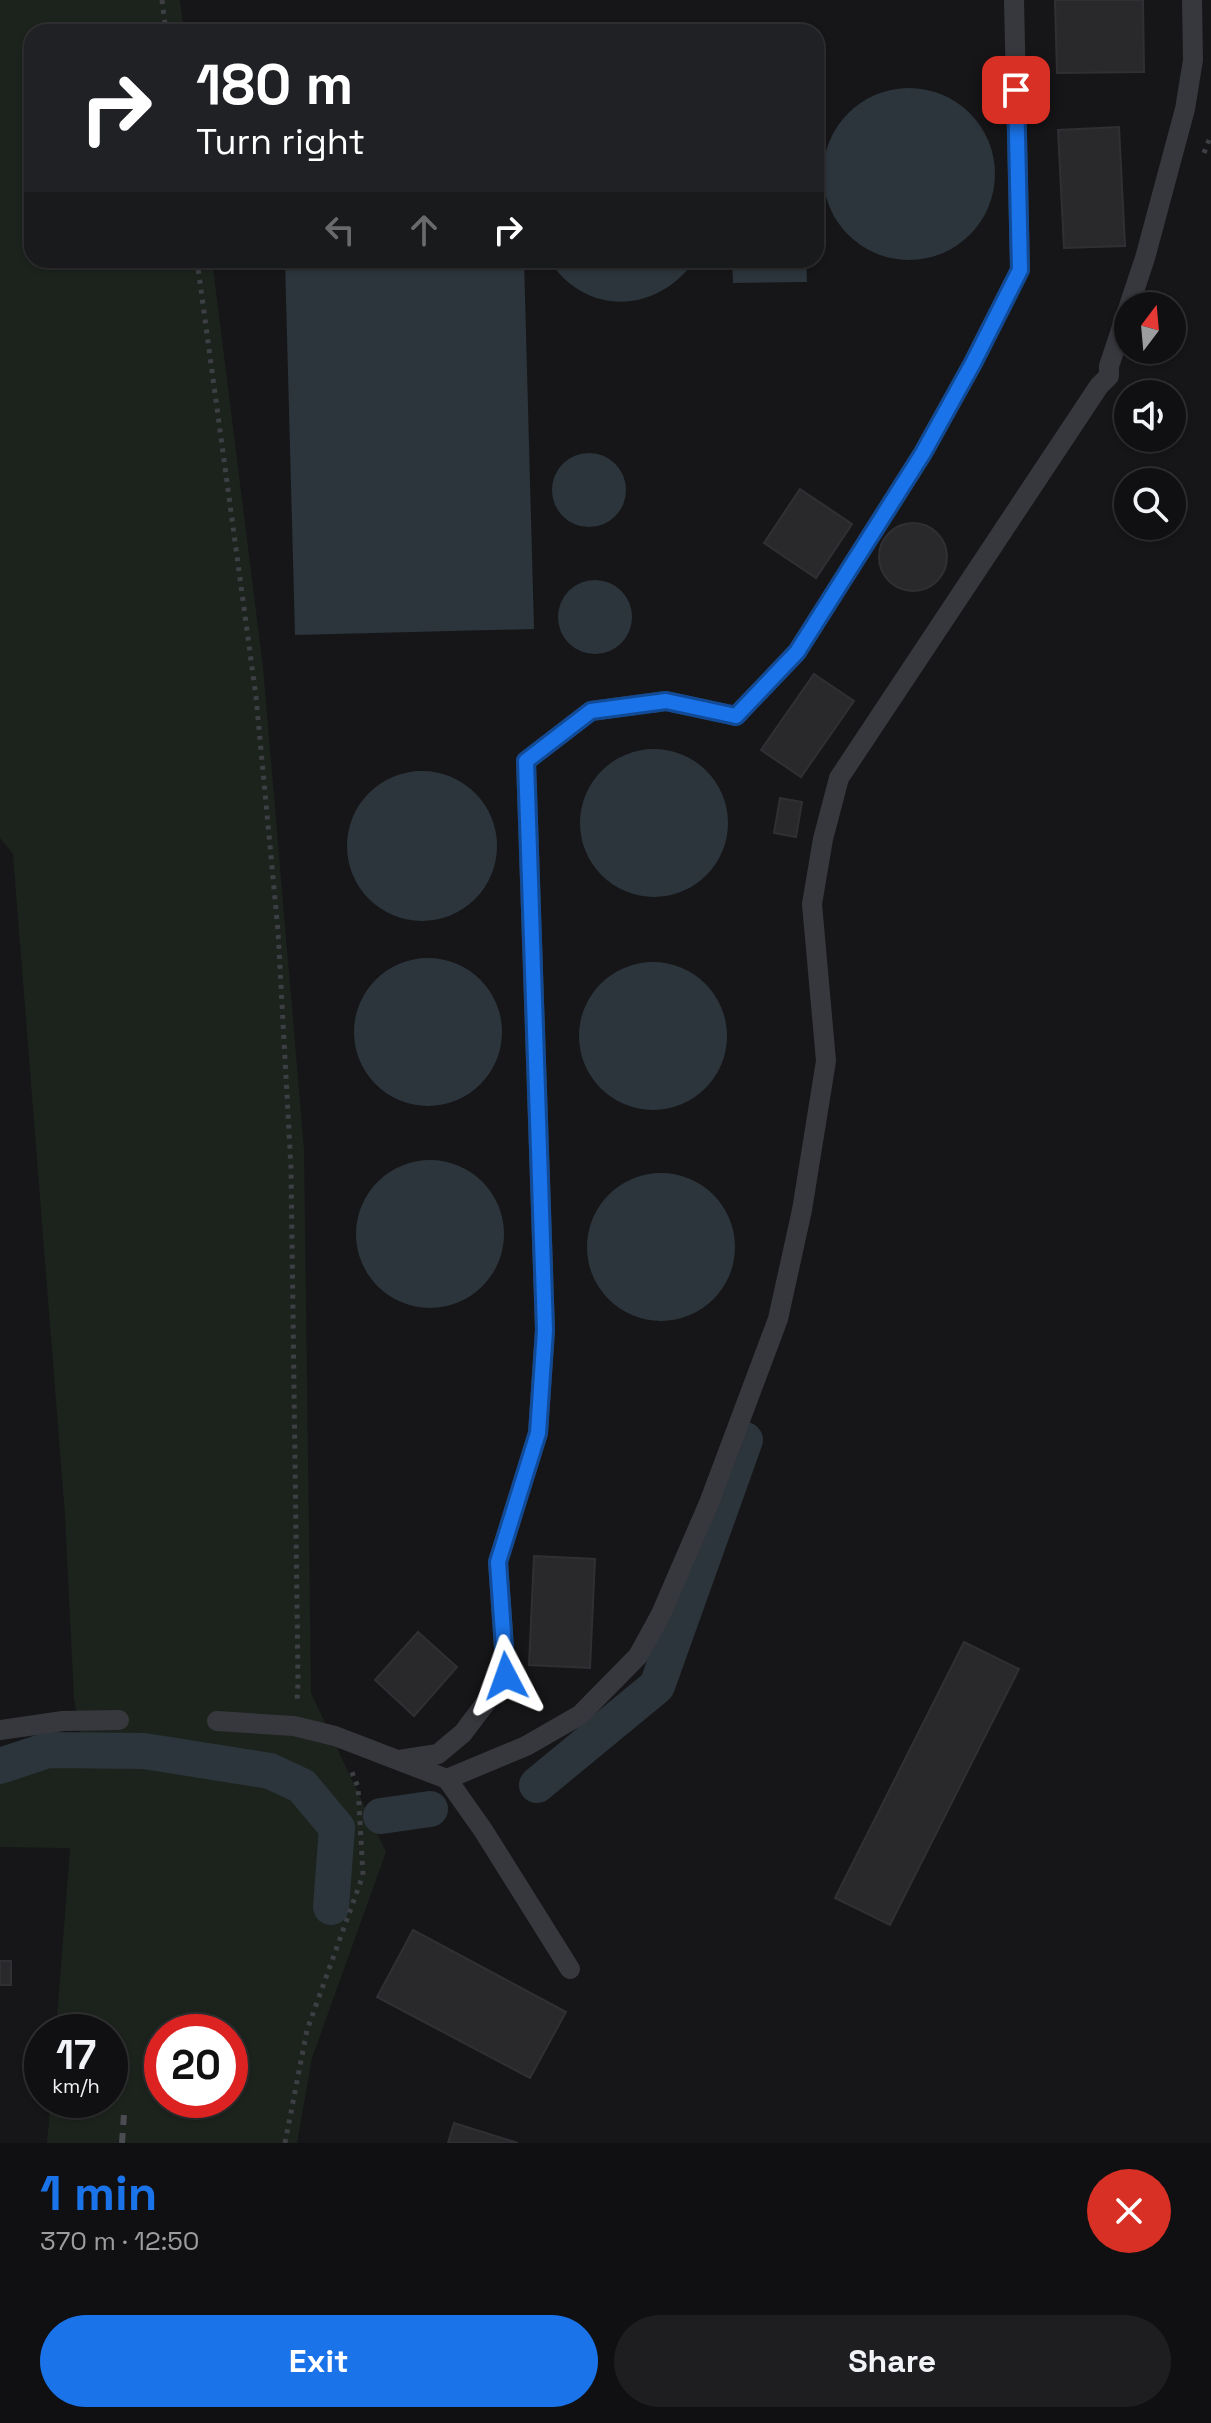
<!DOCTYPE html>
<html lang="en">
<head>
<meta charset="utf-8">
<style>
  body { margin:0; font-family:"Space Grotesk",sans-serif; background:#1e1e20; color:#f1f3f6; height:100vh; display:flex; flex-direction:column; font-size:30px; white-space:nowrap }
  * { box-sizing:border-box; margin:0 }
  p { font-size:26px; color:#9c9d9f }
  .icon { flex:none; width:44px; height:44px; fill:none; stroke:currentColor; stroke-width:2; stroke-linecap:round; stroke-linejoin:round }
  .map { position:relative; height:2143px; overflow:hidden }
  .sheet { display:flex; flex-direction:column; background:#101012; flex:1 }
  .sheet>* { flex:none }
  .hud { position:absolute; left:24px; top:24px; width:800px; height:244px; border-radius:24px; box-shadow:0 2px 6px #0004,0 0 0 2px #303032; background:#202124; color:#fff; overflow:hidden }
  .needle { width:52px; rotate:16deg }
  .controls { position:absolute; left:1114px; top:292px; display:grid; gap:16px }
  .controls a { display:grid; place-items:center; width:72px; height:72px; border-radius:50%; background:#101012; box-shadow:0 2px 6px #0004,0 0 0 2px #303032; font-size:40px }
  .speed { position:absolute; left:24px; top:2014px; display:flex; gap:16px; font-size:40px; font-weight:700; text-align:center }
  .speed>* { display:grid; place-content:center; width:104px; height:104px; border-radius:50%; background:#101012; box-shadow:0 2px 6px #0004,0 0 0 2px #303032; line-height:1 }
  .speed small { font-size:20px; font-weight:400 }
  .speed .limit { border:12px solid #d22; background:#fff; color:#111 }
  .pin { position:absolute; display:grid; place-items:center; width:68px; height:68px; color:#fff; margin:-34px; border-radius:16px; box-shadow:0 4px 12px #0006 }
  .me { position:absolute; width:88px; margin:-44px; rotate:356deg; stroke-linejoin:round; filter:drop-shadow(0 0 6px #0008) }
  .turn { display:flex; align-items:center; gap:28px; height:168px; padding:0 40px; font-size:36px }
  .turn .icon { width:104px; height:104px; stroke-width:2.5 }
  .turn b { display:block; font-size:56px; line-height:68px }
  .lanes { display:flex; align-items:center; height:76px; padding:0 40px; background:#0003; justify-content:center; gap:40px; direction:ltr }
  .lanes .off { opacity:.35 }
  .round { display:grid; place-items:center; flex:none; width:84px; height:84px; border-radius:42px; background:#1e1e20 }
  .head { display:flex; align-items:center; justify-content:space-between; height:136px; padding:0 40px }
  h1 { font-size:48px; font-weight:600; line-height:60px; color:#1a73e8 }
  .cta { display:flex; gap:16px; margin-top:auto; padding:16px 40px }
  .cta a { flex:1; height:92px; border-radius:48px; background:#1a73e8; color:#fff; font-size:32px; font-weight:600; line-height:92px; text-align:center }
  .cta a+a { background:#1e1e20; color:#f1f3f6 }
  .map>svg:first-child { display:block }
</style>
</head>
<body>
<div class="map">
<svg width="1211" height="2143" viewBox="0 0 1211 2143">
  <rect width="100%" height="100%" fill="#161618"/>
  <path fill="#1c231d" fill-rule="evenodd" d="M0,0H180L184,32H32V260H212L263,667L304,1149L311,1693L386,1852L312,2058L297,2143H47L51,2100H110V2032H56L70,1848L0,1847V1749L80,1734L74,1698L65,1515L13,854L0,838ZM162,2032H230V2100H162Z"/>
  <path fill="#2c353c" d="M823 174a86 86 0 1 1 172 0a86 86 0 1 1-172 0Z
    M285,260H524L534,629L295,635Z
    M549,260H695C658,314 585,317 549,260Z
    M732,260H806L807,282L733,283Z
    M552 490a37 37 0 1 1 74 0a37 37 0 1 1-74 0Z
    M558 617a37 37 0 1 1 74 0a37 37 0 1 1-74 0Z
    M580 823a74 74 0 1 1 148 0a74 74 0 1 1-148 0Z
    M347 846a75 75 0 1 1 150 0a75 75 0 1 1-150 0Z
    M354 1032a74 74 0 1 1 148 0a74 74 0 1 1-148 0Z
    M579 1036a74 74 0 1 1 148 0a74 74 0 1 1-148 0Z
    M356 1234a74 74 0 1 1 148 0a74 74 0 1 1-148 0Z
    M587 1247a74 74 0 1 1 148 0a74 74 0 1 1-148 0Z"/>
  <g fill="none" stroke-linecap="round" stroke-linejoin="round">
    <path stroke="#2c353c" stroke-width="36" d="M0,1766L48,1750L144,1751L270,1771L302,1786L337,1828L331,1907
      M537,1785L657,1686L745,1440
      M381,1816L430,1809"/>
  </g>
  <path fill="#29292c" stroke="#303034" stroke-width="2" d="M1055,0H1143L1144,72L1057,73Z
    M1119,127L1125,246L1064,248L1058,130Z
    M800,489L852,524L816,578L764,543Z
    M879 557a34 34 0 1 1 68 0a34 34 0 1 1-68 0Z
    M814,674L854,701L801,777L761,750Z
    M780,798L802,802L796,837L774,833Z
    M534,1556L595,1559L590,1668L529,1665Z
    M418,1632L457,1667L414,1716L375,1680Z
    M964,1642L1019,1669L890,1925L835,1898Z
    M413,1930L566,2012L530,2078L377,1997Z
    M0,1961H11V1985H0Z
    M454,2123L518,2143H448Z"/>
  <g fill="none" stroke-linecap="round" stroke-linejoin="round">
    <path stroke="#3d3f44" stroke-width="5" stroke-dasharray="4 6" stroke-linecap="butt" d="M162,0L166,32
      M1204,153L1211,135
      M197,260L256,697L278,931L291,1168L298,1681L297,1702
      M285,2143L307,2030L363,1875L358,1787L351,1770"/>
    <path stroke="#37383d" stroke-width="20" d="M1129,306L1145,258L1185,109L1193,60L1192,0
      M217,1721L294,1726L335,1736L447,1779
      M0,1730L63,1721L119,1720
      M399,1760L438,1754L463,1733L506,1676L498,1562L538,1433L545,1330L526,761L591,711L666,701L736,716L797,652L923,453L973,363L1020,270L1014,0
      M447,1779L526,1746L580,1715L638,1656L661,1614L709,1503L778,1319L802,1210L826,1061L812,904L823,839L839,778L1099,386L1109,376V366L1128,309
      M447,1779L483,1830L570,1969"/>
    <path stroke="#4a4c52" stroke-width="6" stroke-dasharray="10 8" stroke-linecap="butt" d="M122,2143L124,2114"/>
  </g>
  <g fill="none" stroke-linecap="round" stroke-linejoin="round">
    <g stroke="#114b97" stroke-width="20">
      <path id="route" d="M506,1676L498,1562L538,1433L545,1330L526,761L591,711L666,701L736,716L797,652L923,453L973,363L1020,270L1016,90"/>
    </g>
    <use href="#route" stroke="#1a73e8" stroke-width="14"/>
  </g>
</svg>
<div class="controls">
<a><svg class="needle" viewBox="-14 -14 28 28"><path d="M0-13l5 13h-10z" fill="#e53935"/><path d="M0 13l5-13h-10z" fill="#9c9d9f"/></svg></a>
<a><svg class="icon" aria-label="sound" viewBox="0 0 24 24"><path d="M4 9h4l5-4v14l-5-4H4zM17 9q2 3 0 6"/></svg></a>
<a><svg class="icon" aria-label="search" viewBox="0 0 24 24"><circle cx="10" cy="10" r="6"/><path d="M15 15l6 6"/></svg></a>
</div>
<div class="speed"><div>17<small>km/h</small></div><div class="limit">20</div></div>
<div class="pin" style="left:1016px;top:90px;background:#d93025"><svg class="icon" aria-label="arrive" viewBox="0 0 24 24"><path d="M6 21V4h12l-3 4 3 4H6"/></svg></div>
<svg class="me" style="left:506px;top:1676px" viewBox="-20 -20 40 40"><path d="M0-17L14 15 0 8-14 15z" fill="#1a73e8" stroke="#fff" stroke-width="4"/></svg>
<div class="hud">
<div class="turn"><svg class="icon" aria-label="right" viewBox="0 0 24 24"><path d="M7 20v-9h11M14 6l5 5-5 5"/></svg><div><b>180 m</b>Turn right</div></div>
<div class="lanes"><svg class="icon off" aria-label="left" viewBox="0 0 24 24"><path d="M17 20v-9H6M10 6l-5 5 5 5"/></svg><svg class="icon off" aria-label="ahead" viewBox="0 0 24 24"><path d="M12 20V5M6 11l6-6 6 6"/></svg><svg class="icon" aria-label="right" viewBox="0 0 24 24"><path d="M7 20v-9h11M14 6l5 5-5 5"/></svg></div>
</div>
</div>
<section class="sheet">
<div class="head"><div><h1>1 min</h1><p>370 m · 12:50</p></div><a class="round" style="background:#d93025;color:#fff"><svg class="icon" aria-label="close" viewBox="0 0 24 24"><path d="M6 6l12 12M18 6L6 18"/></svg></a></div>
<div class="cta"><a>Exit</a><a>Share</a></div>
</section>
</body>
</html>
